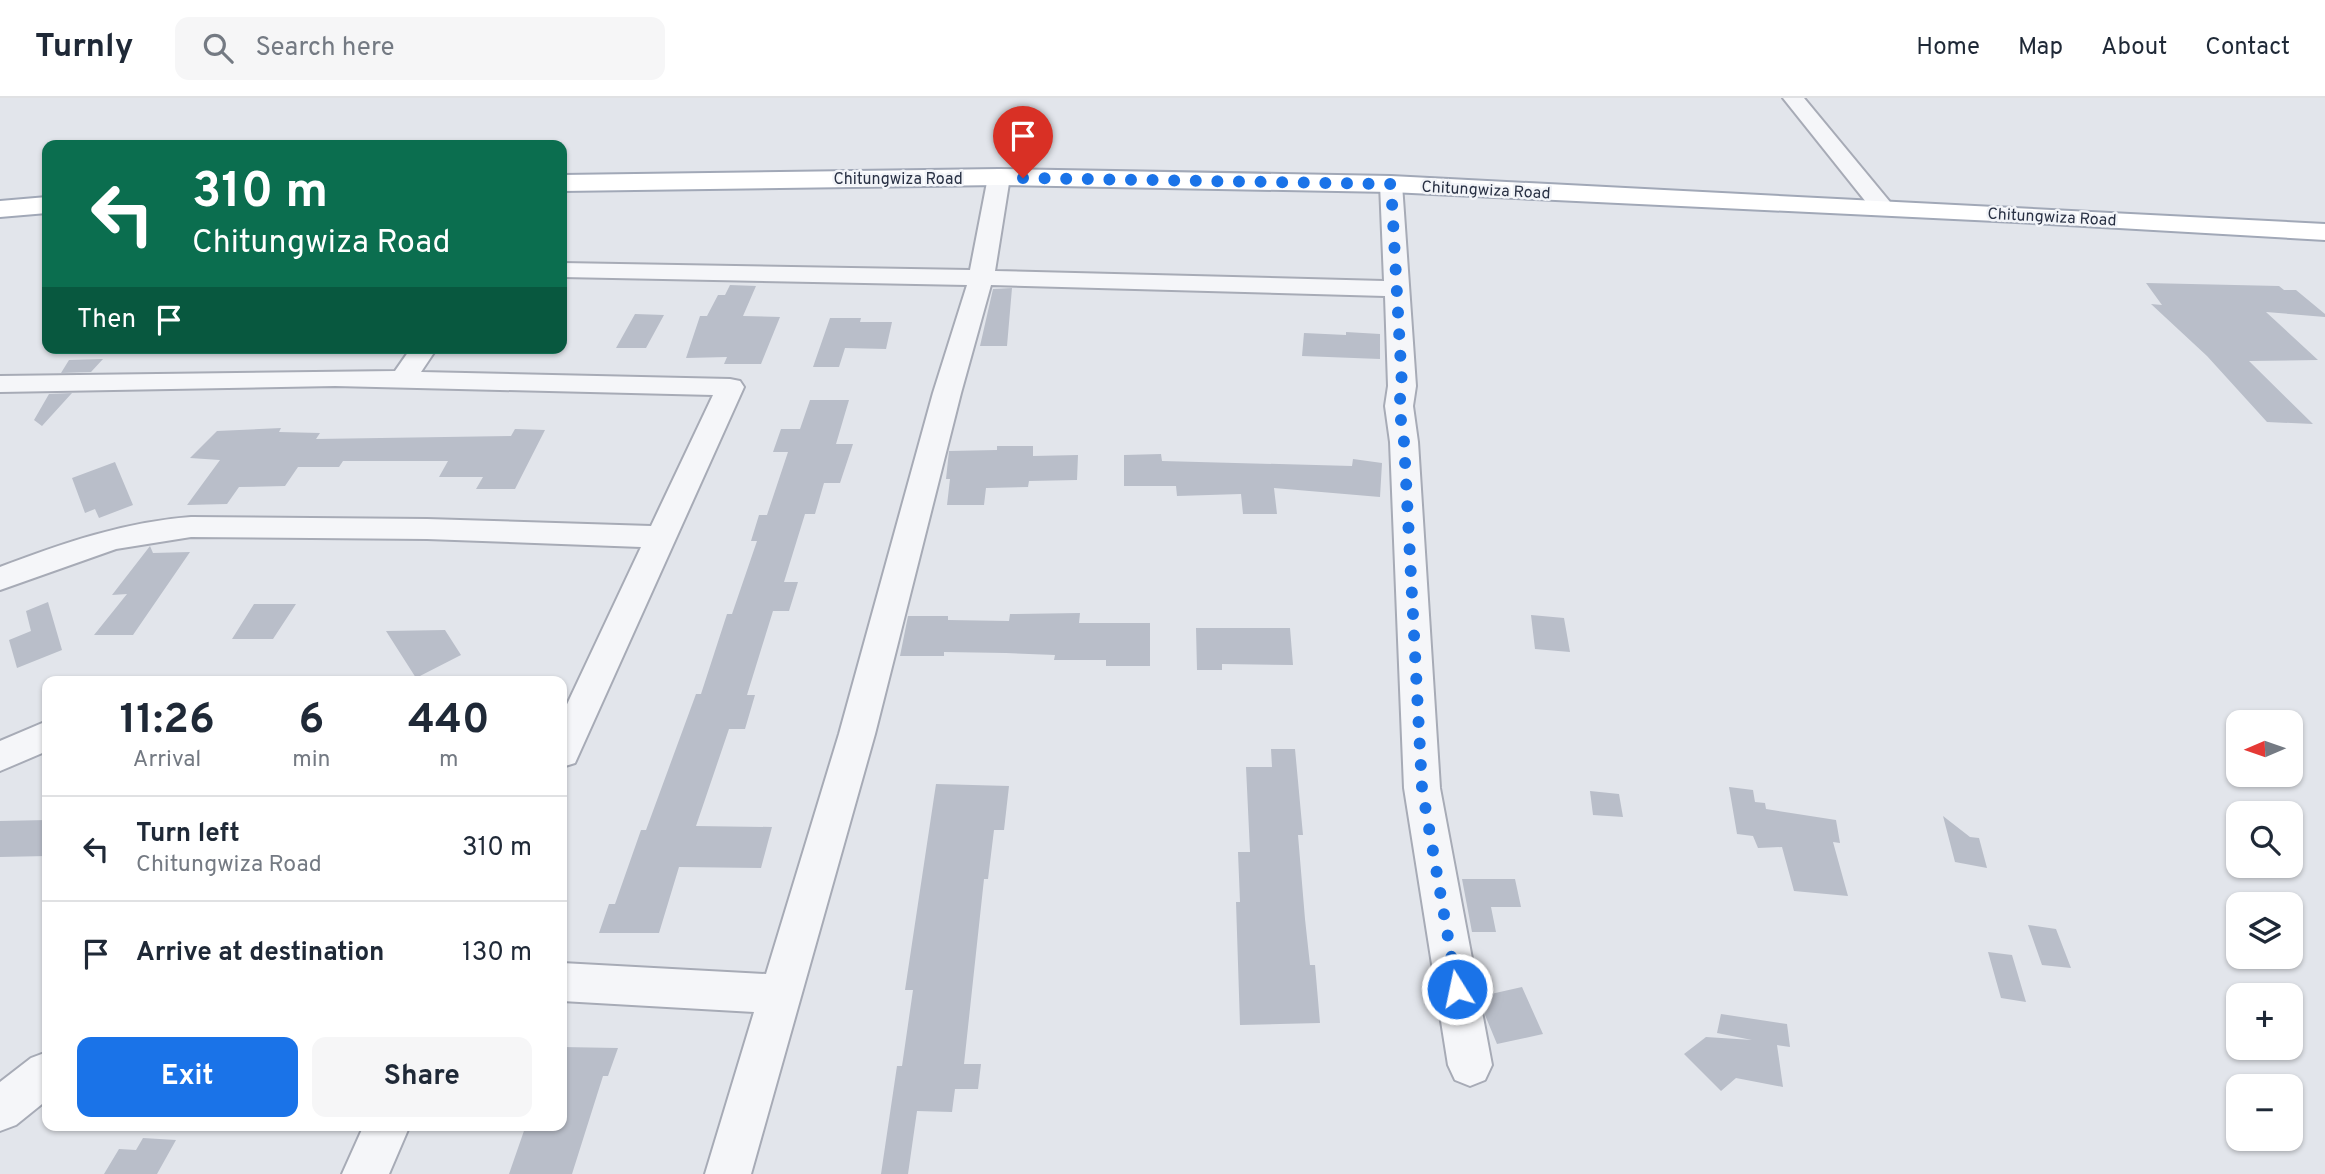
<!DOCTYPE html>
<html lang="en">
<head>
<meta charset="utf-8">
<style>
  body { margin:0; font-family:Overpass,sans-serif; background:#f6f6f7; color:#1f2937; height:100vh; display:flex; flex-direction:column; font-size:26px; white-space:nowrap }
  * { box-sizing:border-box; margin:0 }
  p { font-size:23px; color:#747a83 }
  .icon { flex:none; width:38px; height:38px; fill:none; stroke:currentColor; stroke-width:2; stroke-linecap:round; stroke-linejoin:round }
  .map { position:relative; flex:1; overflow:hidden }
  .details { position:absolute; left:42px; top:578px; width:525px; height:455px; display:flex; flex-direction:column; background:#fff; border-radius:14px; box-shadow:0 2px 5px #0004 }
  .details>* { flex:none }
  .top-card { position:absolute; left:42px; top:42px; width:525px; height:214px; border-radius:14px; box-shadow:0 2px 5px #0004; background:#0b6e4f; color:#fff; overflow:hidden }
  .needle { width:46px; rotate:268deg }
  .tools { position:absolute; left:2226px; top:612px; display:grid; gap:14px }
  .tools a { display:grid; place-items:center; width:77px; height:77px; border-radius:14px; background:#fff; box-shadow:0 2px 5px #0004; font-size:35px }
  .pin { position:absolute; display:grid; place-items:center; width:60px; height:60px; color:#fff; margin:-72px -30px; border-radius:50% 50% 50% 0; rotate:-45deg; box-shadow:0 0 7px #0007 }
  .pin .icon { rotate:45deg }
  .me { position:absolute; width:77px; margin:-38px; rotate:350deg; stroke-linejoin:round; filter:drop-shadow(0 0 5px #0008) }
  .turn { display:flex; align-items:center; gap:24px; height:147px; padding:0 35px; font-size:32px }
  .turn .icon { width:91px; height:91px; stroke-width:2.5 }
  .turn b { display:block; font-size:49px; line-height:60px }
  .then { display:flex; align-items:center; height:66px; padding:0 35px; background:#0003; gap:14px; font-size:26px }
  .eta { display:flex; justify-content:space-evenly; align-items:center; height:119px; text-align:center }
  .eta b { font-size:42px; font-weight:700; line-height:49px }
  .button { display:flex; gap:14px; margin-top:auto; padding:14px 35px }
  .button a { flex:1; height:80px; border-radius:14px; background:#1a73e8; color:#fff; font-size:28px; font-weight:700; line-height:80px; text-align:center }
  .button a+a { background:#f6f6f7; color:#1f2937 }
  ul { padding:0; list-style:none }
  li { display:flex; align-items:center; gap:21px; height:105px; padding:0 35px; border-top:2px solid #e0e1e3 }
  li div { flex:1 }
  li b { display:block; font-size:26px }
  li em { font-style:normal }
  header { display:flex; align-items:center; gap:42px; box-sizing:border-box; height:98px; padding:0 35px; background:#fff; border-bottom:2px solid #e0e1e3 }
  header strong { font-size:33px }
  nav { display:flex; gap:38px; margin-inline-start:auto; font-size:24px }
  .search { width:490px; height:63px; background:#f6f6f7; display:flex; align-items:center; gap:18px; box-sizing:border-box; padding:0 24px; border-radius:14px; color:#747a83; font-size:26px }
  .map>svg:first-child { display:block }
</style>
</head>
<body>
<header>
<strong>Turnly</strong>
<div class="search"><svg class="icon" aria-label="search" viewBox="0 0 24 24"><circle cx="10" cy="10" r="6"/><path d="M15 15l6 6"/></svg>Search here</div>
<nav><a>Home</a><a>Map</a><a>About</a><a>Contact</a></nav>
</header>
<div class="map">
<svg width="2325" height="1076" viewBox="0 0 2325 1076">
  <rect width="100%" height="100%" fill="#e2e5eb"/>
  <path fill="#b9bec9" d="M2146,185L2279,188L2284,192H2296L2325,216V219L2266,214L2318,262L2249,263L2313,326L2267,324L2207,258L2151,206L2162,207Z
    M730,187L756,188L743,218L780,219L761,266H724L727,259L686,260L700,218H707L718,197H725Z
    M1012,190L1007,248H980L993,191Z
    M635,216L664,217L646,250H616Z
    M830,220H861L860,224H892L886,251L845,250L839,269H813Z
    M1346,234L1380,236V261L1302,258L1304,235L1346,237Z
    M103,261L91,274L61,275L69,262Z
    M72,295L42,328L34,322L49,296Z
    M810,302H849L836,346H853L840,385H824L815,416H805L784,484H798L789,513H773L747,597H755L745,631H729L696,728L772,729L761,770L679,769L659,835H599L609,806H615L641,732H646L696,596H701L727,516H732L757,443H751L759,417H767L788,354H773L781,331H800Z
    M281,330L279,334L320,335L316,341L511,338L515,331L545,332L515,391H476L483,379H439L448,363H343L339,369H298L285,388L239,389L227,406L187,407L220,362L190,360L217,333Z
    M997,348H1033V358L1078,357L1077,382L1029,383L1028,389L986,390L984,407H947L950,381H946L949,353L997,352Z
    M1161,356L1162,363L1352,368L1353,361L1382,365L1380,399L1274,390L1277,416H1243L1241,396L1177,398L1176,388H1124V357Z
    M115,364L133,407L99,420L95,411L85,415L72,380Z
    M150,448L153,455L190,454L133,537H94L127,496L112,497Z
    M48,504L62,552L17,570L9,542L31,533L26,513Z
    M254,506H296L273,541H232Z
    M1080,515L1079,525H1150V568H1106V562H1054L1055,557L1006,555L944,554V558H900L908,518H948V522L1009,523L1010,516Z
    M1531,517L1564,520L1570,554L1535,551Z
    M1196,530H1290L1293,567L1222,566V572H1197Z
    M445,532L461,557L416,580L386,533Z
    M1271,651H1295L1303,737H1298L1305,821L1310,867H1315L1320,925L1240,927L1236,804H1240L1238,754H1250L1246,669H1272Z
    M936,686L1009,688L1004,732H994L988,781H984L964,966H981L978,991H955L952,1014L917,1013L908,1076H881L897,968H902L913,892H905Z
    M1729,689L1753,692L1755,704L1765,705L1766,711L1836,722L1840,745L1833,744L1848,798L1794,793L1782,749L1758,750L1753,738L1737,736Z
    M1590,693L1619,696L1623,719L1593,717Z
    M1943,718L1970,739L1979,740L1987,770L1955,764Z
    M47,722V758L0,759V723Z
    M1462,781H1515L1521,809H1491L1496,834H1472Z
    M2028,827L2056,831L2071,870L2042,867Z
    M1988,854L2012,857L2026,904L2001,900Z
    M1522,889L1543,936L1497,946L1485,917L1482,898Z
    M1721,916L1787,926L1790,949L1777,947L1783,989L1736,980L1721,993L1684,956L1706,939L1752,942L1717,935Z
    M562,949L618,950L608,978H603L572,1076H509L526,1027H562Z
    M143,1040L176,1042L157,1076H104L119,1051L136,1052Z"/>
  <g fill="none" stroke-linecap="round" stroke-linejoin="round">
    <g stroke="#a7abb6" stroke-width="4">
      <path id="street" d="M1783,0H1804L1890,104L1893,109L1890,114H1874Z
        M999,72L1007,74L1010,79L995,173L1384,183L1380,86L1383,81H1399L1402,86L1416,288L1413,308L1418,344L1440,690L1492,967L1485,982L1470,988L1455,982L1448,967L1404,690L1390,344L1385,308L1388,288L1385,198L991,187L961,295L875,636L751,1076H705L754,914L562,903V865L766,876L839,636L933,295L967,187L562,179V165L970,172L988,79L991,74Z
        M411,250H437L421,274L730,281L740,283L744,289L575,665L562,669V617L641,449L427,441L191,439L116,451L0,492V469C63,445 124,424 191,419L427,421L651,428L713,297L335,288L0,294V278L395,273Z
        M47,623V653L0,673V643Z
        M47,954V1002L16,1027L0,1033V984L31,960Z
        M364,1027H410L389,1076H342Z"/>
    </g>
    <g stroke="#a1a8b7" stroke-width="4">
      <path id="primary" d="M999,71L1391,78L2325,126V142L2016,124L1391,94L999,87L562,93V77Z
        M47,99V115L0,119V103Z"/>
    </g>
    <use href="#street" fill="#f5f6f9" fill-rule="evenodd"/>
    <use href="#primary" fill="#fff" fill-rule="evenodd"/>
  </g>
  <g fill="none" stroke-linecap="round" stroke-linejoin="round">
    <path stroke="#1a73e8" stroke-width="12" stroke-dasharray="0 21.6" d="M1023,80L1391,86L1402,288L1399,308L1404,344L1422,690L1457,891"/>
  </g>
  <g text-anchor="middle" stroke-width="5" stroke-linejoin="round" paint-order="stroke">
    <g font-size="16" fill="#293144" stroke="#f2f4f8">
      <text x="898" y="86">Chitungwiza Road</text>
      <text transform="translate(1486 91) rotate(3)" y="6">Chitungwiza Road</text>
      <text transform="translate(2052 118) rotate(3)" y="6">Chitungwiza Road</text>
    </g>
  </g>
</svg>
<div class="tools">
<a><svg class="needle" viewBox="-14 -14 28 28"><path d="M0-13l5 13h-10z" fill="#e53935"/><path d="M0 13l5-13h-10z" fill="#747a83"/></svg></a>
<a><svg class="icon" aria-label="search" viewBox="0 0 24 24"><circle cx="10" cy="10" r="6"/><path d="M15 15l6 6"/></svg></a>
<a><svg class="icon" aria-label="layers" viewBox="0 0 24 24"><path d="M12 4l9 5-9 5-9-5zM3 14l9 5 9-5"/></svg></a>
<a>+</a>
<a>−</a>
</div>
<div class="pin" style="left:1023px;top:80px;background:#d93025"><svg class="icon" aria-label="arrive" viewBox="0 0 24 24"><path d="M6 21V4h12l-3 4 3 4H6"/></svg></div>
<svg class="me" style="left:1457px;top:891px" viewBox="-20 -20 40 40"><circle r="17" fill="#1a73e8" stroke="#fff" stroke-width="3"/><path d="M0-11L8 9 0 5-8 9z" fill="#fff"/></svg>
<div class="top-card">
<div class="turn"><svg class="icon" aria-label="left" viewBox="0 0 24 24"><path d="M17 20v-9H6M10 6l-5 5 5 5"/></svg><div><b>310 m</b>Chitungwiza Road</div></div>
<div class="then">Then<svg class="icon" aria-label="arrive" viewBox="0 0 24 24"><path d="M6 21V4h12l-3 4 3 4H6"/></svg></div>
</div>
<section class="details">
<div class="eta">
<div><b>11:26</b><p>Arrival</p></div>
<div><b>6</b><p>min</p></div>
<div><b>440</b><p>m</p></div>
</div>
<ul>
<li><svg class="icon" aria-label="left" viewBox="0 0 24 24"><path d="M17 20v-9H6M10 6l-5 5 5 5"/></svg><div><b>Turn left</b><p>Chitungwiza Road</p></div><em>310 m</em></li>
<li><svg class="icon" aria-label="arrive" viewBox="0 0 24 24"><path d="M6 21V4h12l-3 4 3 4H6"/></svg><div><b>Arrive at destination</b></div><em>130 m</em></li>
</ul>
<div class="button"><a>Exit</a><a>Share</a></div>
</section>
</div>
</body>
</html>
